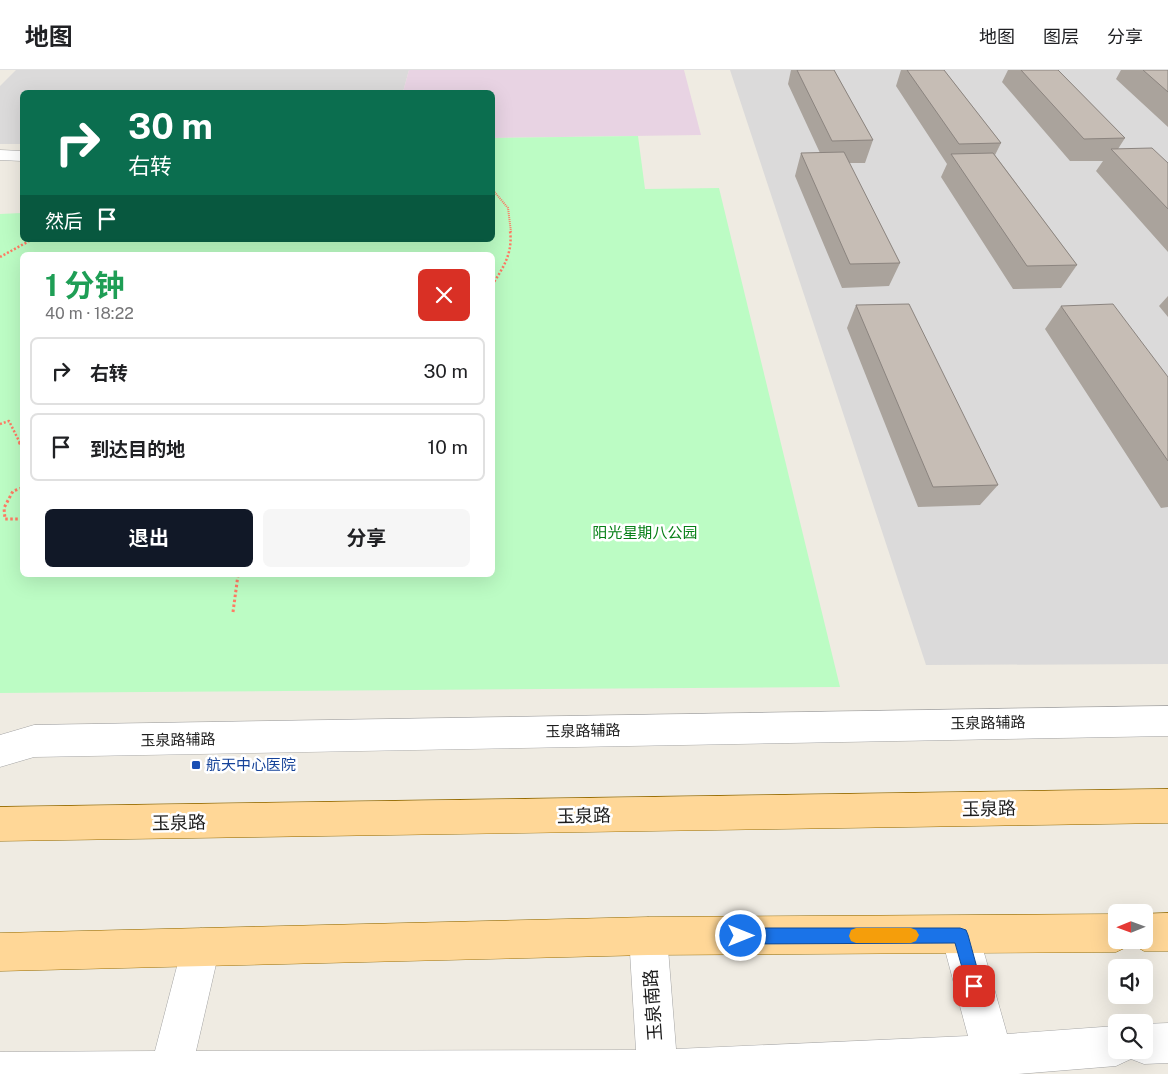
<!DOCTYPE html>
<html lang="zh">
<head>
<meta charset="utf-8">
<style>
  body { margin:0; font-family:"Public Sans","Noto Sans SC",sans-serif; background:#f6f6f6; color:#202124; height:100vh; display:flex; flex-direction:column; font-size:19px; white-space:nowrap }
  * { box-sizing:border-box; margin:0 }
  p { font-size:16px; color:#757577 }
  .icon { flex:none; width:28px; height:28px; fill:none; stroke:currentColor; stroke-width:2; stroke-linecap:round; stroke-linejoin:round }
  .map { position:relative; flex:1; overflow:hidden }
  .details { position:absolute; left:20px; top:182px; width:475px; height:325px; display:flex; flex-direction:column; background:#fff; border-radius:8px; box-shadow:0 5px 20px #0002 }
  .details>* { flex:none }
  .hud { position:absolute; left:20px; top:20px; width:475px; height:152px; border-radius:8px; box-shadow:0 5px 20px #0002; background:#0b6e4f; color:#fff; overflow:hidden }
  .needle { width:32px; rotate:269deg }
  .controls { position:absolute; left:1108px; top:834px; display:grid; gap:10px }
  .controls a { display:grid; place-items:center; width:45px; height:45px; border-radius:8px; background:#fff; box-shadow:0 5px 20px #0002; font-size:25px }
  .pin { position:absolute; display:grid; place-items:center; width:42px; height:42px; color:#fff; margin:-21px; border-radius:10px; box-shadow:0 2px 8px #0006 }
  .me { position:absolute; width:55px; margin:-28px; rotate:90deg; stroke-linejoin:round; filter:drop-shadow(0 0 4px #0008) }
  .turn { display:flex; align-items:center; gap:18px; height:105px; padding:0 25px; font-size:22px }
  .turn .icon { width:65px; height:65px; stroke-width:2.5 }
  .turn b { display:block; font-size:35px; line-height:42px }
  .then { display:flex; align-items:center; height:48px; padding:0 25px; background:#0003; gap:10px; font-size:19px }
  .round { display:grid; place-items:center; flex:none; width:52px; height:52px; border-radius:8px; background:#f6f6f6 }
  .summary { display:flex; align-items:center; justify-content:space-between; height:85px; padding:0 25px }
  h1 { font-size:30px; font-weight:700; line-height:38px; color:#1e9e55 }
  .button { display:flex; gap:10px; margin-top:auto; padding:10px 25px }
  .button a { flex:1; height:58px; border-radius:8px; background:#111827; color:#fff; font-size:20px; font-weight:700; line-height:58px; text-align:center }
  .button a+a { background:#f6f6f6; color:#202124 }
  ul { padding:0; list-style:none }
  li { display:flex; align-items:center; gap:15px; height:68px; margin:0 10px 8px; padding:0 15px; border:2px solid #e0e0e0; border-radius:8px }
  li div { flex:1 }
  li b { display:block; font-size:19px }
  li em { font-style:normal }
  header { display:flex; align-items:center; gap:30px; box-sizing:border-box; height:70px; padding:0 25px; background:#fff; border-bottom:1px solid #e0e0e0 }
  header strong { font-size:24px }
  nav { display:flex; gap:28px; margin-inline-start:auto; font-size:18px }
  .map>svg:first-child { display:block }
</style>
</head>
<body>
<header>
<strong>地图</strong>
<nav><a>地图</a><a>图层</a><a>分享</a></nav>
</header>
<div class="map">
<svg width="1168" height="1004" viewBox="0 0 1168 1004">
  <rect width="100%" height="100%" fill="#efebe2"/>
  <path fill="#dbdada" d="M16,0H409L403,22H22V74H0V16Z
    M730,0H1168V594L926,595Z"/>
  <path fill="#e8d3e3" d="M409,0H684L701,65L493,68L492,22H403Z"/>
  <path fill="#bcfcc4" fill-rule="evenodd" d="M638,66L645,119L719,118L840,617L0,623V144L22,143V170H492L493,68ZM22,185H492V505H22Z"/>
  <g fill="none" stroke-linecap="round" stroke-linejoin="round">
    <g stroke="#a4a4a4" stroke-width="1">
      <path id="minor" d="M0,80L22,81V91L0,90Z
        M1168,636V666L34,687L0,697V665L34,655Z
        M960,846L973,852L979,865L1007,964L1116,956V980H1144V954L1168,953V993L1144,994L1131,989L1116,996L1018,1004H0V982L155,981L182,877L188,864L201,858L214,864L220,877L196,981L636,980L629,866L635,853L648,847L661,853L667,866L676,979L968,966L941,865L947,852Z"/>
    </g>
    <g stroke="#966b00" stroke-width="1">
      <path id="major" d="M1168,719V753L0,771V737Z
        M1168,843V881H1144L1130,873L1129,876L1116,882L648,885L0,901V863L648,847L1116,844V870H1144V844Z"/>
    </g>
    <path stroke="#ff7a63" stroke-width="2" stroke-dasharray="1 1" stroke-linecap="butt" d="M492,119L508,138L511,162"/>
    <path stroke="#ff7a63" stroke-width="2.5" stroke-dasharray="2 2" stroke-linecap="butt" d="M0,187L31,170
      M492,215C504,197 513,182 510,161
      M0,354L9,351L20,373"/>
    <path stroke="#ff7a63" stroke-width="3" stroke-dasharray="2.5 2.5" stroke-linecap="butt" d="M19,372L22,377
      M22,418L13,421L4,438L5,449H22
      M233,542L238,505"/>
    <use href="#minor" fill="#fff" fill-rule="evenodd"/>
    <use href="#major" fill="#ffd797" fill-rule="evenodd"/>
  </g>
  <path fill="#aaa39c" d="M791,0H834L873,70L865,93H849L900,193L889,216L842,218L795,106L801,83H820L788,14Z
    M901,0H944L1001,73L995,85L1077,195L1061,218L1013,219L941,107L947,94L896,16Z
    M1008,0H1058L1125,68L1118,79L1168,93V182L1096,101L1103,91H1070L1002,12Z
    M1121,0H1168V57L1116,9Z
    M1168,226V247L1159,236Z
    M856,235L998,415L980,435L918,437L847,258Z
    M1061,236L1168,307V437L1161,438L1045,259Z"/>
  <path fill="#c6bdb5" stroke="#8b847f" d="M797,0H834L873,70L832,71Z
    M907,0H944L1001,73L959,74Z
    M1021,0H1058L1125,68L1084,69Z
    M1143,0H1168V22Z
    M1152,78L1168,93V139L1111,79Z
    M844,82L900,193L850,194L801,83Z
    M993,83L1077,195L1027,196L951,84Z
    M909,234L998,415L933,417L856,235Z
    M1113,234L1168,307V391L1061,236Z"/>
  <path fill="#1a73e8" stroke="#114b97" d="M741,858H960L966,860L968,865L982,916L980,922L974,924L969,922L955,873L741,874L735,871L733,866L735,861Z"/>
  <path fill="#f59e0b" d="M856,858H911L916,860L919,865L916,871L911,873H856L851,871L849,866L851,860Z"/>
  <rect fill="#1a4fb4" stroke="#fff" stroke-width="2" x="191" y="690" width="10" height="10" rx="2.5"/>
  <g text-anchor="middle" stroke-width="5" stroke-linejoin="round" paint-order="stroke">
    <g font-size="15" fill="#067f16" stroke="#fff">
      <text x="645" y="468">阳光星期八公园</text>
    </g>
    <g font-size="15" fill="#1d1d1d" stroke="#fff">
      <text transform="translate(988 653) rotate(-1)" y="5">玉泉路辅路</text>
      <text transform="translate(583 661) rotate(-1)" y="5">玉泉路辅路</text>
      <text transform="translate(178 670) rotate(-1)" y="5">玉泉路辅路</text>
    </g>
    <g font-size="15" fill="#164399" stroke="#fff" text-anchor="start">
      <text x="206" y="700">航天中心医院</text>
    </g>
    <g font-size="18" fill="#1d1d1d" stroke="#fff">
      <text transform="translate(989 739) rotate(-1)" y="6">玉泉路</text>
      <text transform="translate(584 746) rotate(-1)" y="6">玉泉路</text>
      <text transform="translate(179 753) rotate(-1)" y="6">玉泉路</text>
      <text transform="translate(653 935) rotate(-94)" y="6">玉泉南路</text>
    </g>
  </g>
</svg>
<div class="controls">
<a><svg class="needle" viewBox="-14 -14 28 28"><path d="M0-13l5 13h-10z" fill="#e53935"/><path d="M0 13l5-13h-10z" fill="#757577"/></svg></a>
<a><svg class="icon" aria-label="sound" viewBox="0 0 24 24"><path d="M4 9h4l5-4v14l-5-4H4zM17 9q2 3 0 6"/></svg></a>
<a><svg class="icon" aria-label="search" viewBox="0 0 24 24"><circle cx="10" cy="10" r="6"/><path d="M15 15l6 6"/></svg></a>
</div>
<div class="pin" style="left:974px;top:916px;background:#d93025"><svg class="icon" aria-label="arrive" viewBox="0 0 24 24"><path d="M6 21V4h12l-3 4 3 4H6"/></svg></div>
<svg class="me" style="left:741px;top:866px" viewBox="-20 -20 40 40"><circle r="17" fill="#1a73e8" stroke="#fff" stroke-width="3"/><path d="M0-11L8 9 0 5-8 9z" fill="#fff"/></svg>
<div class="hud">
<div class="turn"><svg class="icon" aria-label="right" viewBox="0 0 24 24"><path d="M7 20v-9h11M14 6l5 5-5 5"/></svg><div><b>30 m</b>右转</div></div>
<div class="then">然后<svg class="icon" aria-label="arrive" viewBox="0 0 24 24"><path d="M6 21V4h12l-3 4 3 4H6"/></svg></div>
</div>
<section class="details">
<div class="summary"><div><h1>1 分钟</h1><p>40 m · 18:22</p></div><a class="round" style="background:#d93025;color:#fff"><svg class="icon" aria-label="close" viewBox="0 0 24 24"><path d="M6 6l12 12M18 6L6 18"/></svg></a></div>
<ul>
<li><svg class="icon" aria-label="right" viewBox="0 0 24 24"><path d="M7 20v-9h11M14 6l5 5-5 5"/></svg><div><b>右转</b></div><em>30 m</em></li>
<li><svg class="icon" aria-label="arrive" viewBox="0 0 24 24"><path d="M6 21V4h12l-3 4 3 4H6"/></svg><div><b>到达目的地</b></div><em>10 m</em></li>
</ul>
<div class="button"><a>退出</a><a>分享</a></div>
</section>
</div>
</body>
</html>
